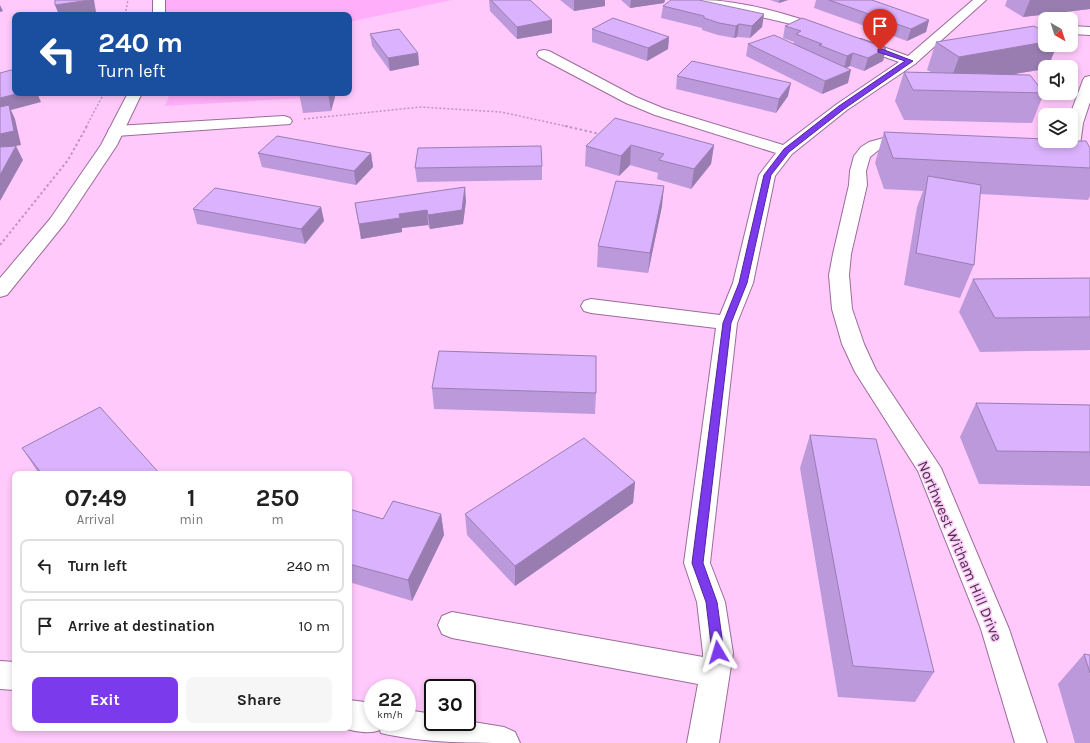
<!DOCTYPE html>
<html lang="en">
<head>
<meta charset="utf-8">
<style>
  body { margin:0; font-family:Karla,sans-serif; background:#f6f6f6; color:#222; height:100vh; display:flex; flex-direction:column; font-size:15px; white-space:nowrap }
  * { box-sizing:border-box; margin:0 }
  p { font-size:13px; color:#767676 }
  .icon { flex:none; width:22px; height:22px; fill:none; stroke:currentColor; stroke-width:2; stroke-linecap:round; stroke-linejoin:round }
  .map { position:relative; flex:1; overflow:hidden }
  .side { position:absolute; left:12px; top:471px; width:340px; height:260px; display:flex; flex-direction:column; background:#fff; border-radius:8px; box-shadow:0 2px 6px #0003 }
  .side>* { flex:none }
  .guide { position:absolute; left:12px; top:12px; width:340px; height:84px; border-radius:8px; box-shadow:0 2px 6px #0003; background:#1a4fa0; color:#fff; overflow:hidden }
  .needle { width:26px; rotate:141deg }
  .buttons { position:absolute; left:1038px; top:12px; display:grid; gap:8px }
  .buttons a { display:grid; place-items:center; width:40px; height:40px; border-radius:8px; background:#fff; box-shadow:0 2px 6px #0003; font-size:20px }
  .speed { position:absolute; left:364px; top:679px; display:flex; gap:8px; font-size:20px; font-weight:700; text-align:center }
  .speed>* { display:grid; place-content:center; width:52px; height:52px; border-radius:50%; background:#fff; box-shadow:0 2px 6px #0003; line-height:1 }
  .speed small { font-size:10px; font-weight:400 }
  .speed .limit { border:2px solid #111; border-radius:6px; background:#fff; color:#111 }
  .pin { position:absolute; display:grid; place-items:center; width:34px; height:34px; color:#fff; margin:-41px -17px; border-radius:50% 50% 50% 0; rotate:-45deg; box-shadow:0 0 4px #0007 }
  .pin .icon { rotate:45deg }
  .me { position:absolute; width:44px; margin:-22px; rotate:353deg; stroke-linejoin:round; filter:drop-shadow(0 0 3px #0008) }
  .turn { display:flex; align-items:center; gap:14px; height:84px; padding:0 20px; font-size:18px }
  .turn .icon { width:52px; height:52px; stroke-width:2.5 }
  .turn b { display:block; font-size:28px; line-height:34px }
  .eta { display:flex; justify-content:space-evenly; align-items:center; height:68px; text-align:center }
  .eta b { font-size:24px; font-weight:700; line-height:28px }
  .action { display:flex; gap:8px; margin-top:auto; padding:8px 20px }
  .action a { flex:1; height:46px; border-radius:8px; background:#7c3aed; color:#fff; font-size:16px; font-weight:700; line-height:46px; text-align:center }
  .action a+a { background:#f6f6f6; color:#222 }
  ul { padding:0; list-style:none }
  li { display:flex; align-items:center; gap:12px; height:54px; margin:0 8px 6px; padding:0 12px; border:2px solid #e0e0e0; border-radius:8px }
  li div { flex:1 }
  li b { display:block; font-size:15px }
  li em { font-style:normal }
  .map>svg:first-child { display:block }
</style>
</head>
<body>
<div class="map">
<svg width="1090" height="743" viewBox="0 0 1090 743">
  <rect width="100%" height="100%" fill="#ffc9fb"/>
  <path fill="#ffaefa" d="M159,0H452L349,22V15H159Z
    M170,93H302L301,98L165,106Z"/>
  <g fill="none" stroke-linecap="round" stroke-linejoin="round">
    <g stroke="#9c6b99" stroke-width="2">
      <path id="minor" d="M699,0C742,0 787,14 828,28L830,31L828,34L823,35L787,23L701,3Z
        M973,0H986L915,64L847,110L792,154L775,176L753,283L737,323L710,563L725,602L733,653L719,743H687L698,684L452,638L442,634L438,625L442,616L452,612L703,657V653L697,602L684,563L716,328L591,313L584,311L581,306L584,301L591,299L720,315L733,283L759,175L776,153L655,115L626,103L539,57L537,54L539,51L544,50L549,51L636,97L665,109L783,145L837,104L899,62L851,45L849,42L851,39H861L908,56Z
        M1071,26L1090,27V35L1071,34Z
        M1090,76V102L1083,123L1080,145C1073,156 1053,155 1041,152L1039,149L1041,146L1071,141L1070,115L1083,80L1085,77Z
        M284,116L290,118L292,121L290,124L116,136L110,134L108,131L110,128L116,126Z
        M891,136L917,139L919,142L917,145L911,147L891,146L881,148L870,157L866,171L867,185L851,254L849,275L852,309L864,344L876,370L941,468L1009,629L1047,743H1015L981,629L918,471L855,372L842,344L832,309L829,275L833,254L849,185L850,171L854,156L861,147L869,142Z
        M0,661L15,662V690L0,689Z
        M349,700L373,703V722H407V710L433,714V722H467V721L504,727L515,732L520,743C476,743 421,743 381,733L380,730C370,734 355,732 344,728H349Z"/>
    </g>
    <g stroke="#9c6b99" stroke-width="2">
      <path id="major" d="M153,0H165V15H153Z
        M128,93H142L117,145L65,223L7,295L0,297V278L50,219L101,145Z"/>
    </g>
    <path stroke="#c095bd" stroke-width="1.5" stroke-dasharray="2 2" stroke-linecap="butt" d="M125,15L128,0
      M304,119L421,107L501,112L570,127
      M86,127L104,93"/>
    <path stroke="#c095bd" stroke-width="2" stroke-dasharray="2.5 2.5" stroke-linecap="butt" d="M565,126L600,134
      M0,245L68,160L87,126"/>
    <use href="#minor" fill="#fff" fill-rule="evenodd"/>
    <use href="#major" fill="#fff" fill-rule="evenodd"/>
  </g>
  <path fill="#bc99da" d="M489,0H530L552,33L517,39L490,11Z
    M560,0H605V6L574,11Z
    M621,0H665L664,3L630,8Z
    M770,0H788L779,3Z
    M816,0H872L929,20L926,32L907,41L814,8Z
    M1007,0H1090V9L1023,17L1005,6Z
    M663,6L764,14L762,27L750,38L737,37L734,38L718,35L702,30V28L661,18Z
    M785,26L886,48L883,61L864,71L850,66L846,68L848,83L822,94L746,56L748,44H794V42L783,38Z
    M592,29L669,37L668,49L647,61L592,42Z
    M370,34L418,53L419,65L390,71L372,46Z
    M936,42L1057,45L1048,67H1045V69L1013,74L1044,93L1032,123L904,120L895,101L904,72H931L927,70Z
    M677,76L788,96L776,113L676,89Z
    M299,93H334L335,97L331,111L303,113Z
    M884,132L1090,148V196L1088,200L980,194L974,265L960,298L904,285L917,207L923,191L884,189L875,163Z
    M714,145L711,164L691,189L657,179L658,173L630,165L619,176L585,166L586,146Z
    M258,153H371L373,167L356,185L262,167Z
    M542,166V180L417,182L415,168Z
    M466,201L463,224L430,229L428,225L402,228V232L361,239L355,203Z
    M662,206L648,273L597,267L598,246Z
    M321,207L324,221L305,244L197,224L193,209Z
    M1090,278V350L980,352L959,312L973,279Z
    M432,388L596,393L595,414L434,409Z
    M976,403L1090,405V486L979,484L960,437Z
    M810,435L934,672L915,702L838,697L800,468Z
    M22,448L160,474H39Z
    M635,482L633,503L515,586L467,535L465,514Z
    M349,509L383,519L441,514L444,535L412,601L349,582Z
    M1084,654L1090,655V743H1075L1058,684Z"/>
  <path fill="#997db1" d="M90,0H94L96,12L74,15H59L55,5Z
    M574,0H605V6L574,11Z
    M631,0H665L664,3L630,8Z
    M780,0H788L779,3Z
    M1030,0H1090V9L1023,17Z
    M0,5L3,11L0,12Z
    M764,14L762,27L750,38L752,26Z
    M552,20V33L517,39V27Z
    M929,20L926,32L907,41L911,29Z
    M739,24L737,37L734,38L736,26Z
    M669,37L668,49L647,61L648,48Z
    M1045,42V45H1057L1048,67H1045V69L949,85L959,57Z
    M886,48L883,61L864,71L868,58Z
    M418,53L419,65L390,71L388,58Z
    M853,53L850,66L844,69L847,56Z
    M851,70L848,83L822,94L825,81Z
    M791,83L788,96L776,113L779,99Z
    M20,93H37L41,102L11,110L15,119L21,145L0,149V98Z
    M328,93H334L335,97L331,111Z
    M631,145L630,165L619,176L621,156Z
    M714,145L711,164L691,189L694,169Z
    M16,146L23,160L0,201V175Z
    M371,153L373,167L356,185L354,171Z
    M664,186L662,206L648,273L650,253Z
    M465,187L466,201L463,224L430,229L428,215Z
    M321,207L324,221L305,244L301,229Z
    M427,210L428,225L402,228V232L361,239L359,224L399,214Z
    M635,482L633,503L515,586V566Z
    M441,514L444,535L412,601L408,580Z"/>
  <path fill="#dbb2fd" stroke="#997db1" d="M55,0H90L55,5Z
    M491,0H530L552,20L517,27Z
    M671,0H699L764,14L752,26L739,24L736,26L719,23L704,18V16L663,6Z
    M829,0H872L929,20L911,29Z
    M613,18L669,37L648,48L592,29Z
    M802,18L886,48L868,58L853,53L847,56L819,45L822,44L796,34L801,31L785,26Z
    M1034,26L1045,32V42L959,57L936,42Z
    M399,29L418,53L388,58L370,34Z
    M774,35L851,70L825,81L748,44Z
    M692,61L791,83L779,99L677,76Z
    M15,69V93H20L0,98V73Z
    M904,72L1030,75L1044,93L913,90Z
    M9,105L14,131L0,134V107Z
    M615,118L714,145L694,169L659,160L664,154L631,145L621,156L586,146Z
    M884,132L1045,139V141H1086L1090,148V168L893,158Z
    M277,136L371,153L354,171L258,153Z
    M16,146L0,175V147Z
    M541,146L542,166L415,168L418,148Z
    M928,176L981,185L974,265L916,253Z
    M616,181L664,186L650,253L598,246Z
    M465,187L462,210L428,215L427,210L399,214L400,218L359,224L355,203Z
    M215,188L321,207L301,229L193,209Z
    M1090,278V317L995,318L973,279Z
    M439,351L596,356V393L432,388Z
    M976,403L1090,405V452L997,451Z
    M100,407L160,474H42L22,448Z
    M810,435L876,439L934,672L853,666Z
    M584,438L635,482L515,566L465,514Z
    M393,501L441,514L408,580L349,564V509L383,519Z
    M1084,654L1090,655V673Z"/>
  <path fill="#7c3aed" stroke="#51269a" d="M878,49H882L913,61L844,109L789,152L771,175L747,283L731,323L703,563L717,602L724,652L722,656L718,658L713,656L712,652L706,602L692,563L723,323L739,283L764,175L784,149L839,106L905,61L878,52Z"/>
  <g text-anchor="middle" stroke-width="3" stroke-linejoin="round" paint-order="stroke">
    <g font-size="15" fill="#463145" stroke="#ffc9fb">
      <text transform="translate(960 551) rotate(67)" y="5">Northwest Witham Hill Drive</text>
    </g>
  </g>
</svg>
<div class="buttons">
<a><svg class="needle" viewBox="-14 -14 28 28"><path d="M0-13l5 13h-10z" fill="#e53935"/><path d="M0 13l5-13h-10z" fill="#767676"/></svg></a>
<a><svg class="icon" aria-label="sound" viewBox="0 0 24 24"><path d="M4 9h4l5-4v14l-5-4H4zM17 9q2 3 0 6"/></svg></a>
<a><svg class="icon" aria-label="layers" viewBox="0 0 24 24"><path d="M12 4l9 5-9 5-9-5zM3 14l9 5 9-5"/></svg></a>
</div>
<div class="speed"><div>22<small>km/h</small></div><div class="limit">30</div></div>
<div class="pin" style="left:880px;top:50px;background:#d93025"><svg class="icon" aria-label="arrive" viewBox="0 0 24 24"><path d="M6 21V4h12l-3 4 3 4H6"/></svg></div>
<svg class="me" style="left:718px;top:652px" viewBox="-20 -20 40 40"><path d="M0-17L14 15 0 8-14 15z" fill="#7c3aed" stroke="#fff" stroke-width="4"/></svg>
<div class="guide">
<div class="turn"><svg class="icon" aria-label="left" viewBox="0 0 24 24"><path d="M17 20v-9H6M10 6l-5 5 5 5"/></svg><div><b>240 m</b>Turn left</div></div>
</div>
<section class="side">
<div class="eta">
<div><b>07:49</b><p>Arrival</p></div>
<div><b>1</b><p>min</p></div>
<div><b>250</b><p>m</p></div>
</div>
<ul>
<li><svg class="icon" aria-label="left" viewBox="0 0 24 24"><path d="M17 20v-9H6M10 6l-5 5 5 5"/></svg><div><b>Turn left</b></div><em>240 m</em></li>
<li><svg class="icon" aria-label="arrive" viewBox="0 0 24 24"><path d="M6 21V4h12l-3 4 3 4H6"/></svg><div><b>Arrive at destination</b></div><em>10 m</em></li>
</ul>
<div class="action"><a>Exit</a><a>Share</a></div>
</section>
</div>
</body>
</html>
